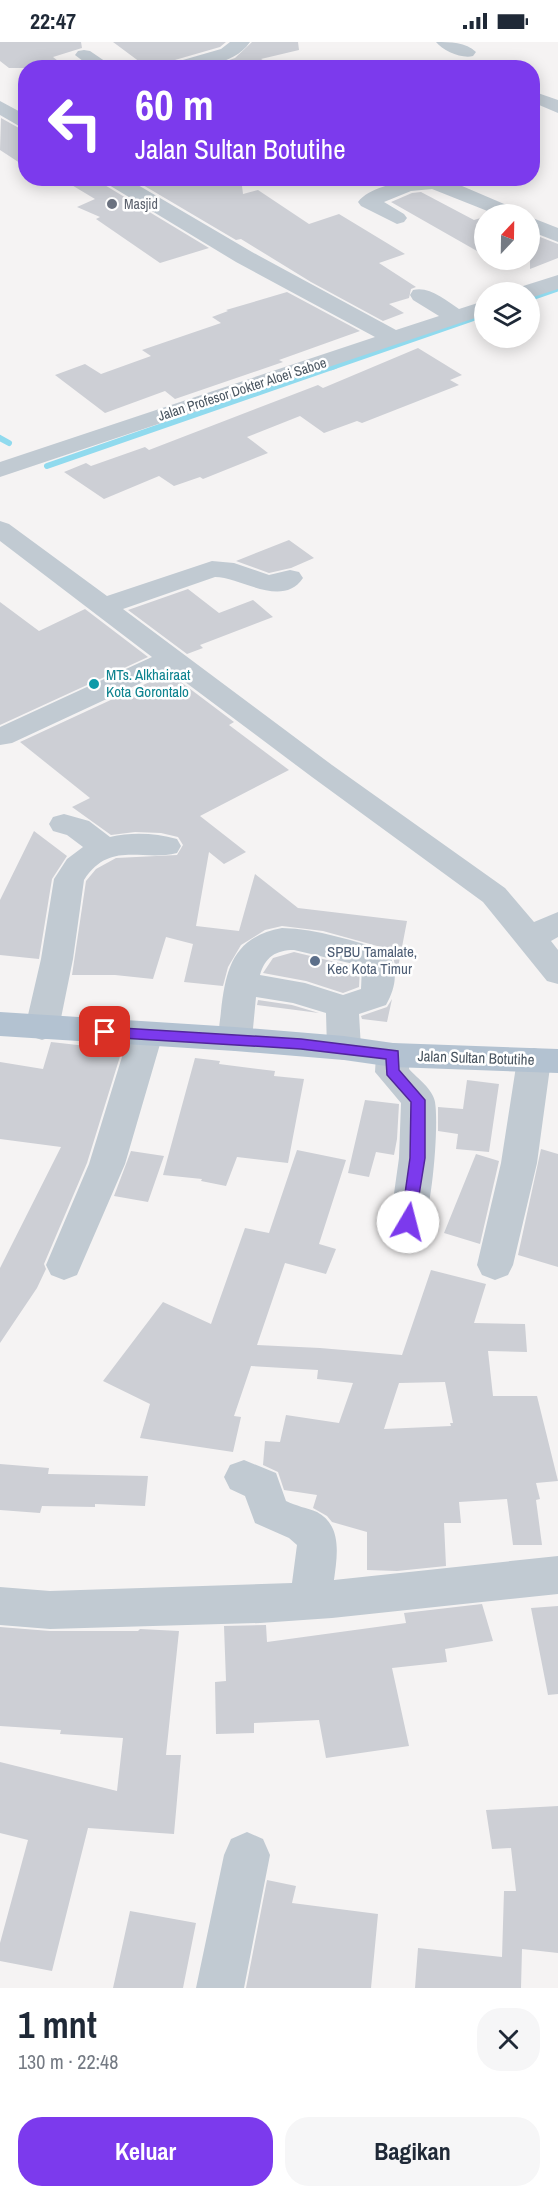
<!DOCTYPE html>
<html lang="id">
<head>
<meta charset="utf-8">
<style>
  body { margin:0; font-family:"Archivo Narrow",sans-serif; background:#f6f6f7; color:#1f2937; height:100vh; display:flex; flex-direction:column; font-size:22px; white-space:nowrap }
  * { box-sizing:border-box; margin:0 }
  p { font-size:20px; color:#747a83 }
  .icon { flex:none; width:33px; height:33px; fill:none; stroke:currentColor; stroke-width:2; stroke-linecap:round; stroke-linejoin:round }
  .map { position:relative; height:1946px; overflow:hidden }
  .sheet { display:flex; flex-direction:column; background:#fff; flex:1 }
  .sheet>* { flex:none }
  .hud { position:absolute; left:18px; top:18px; width:522px; height:126px; border-radius:24px; box-shadow:0 3px 15px #0003; background:#7c3aed; color:#fff; overflow:hidden }
  .needle { width:39px; rotate:22deg }
  .tools { position:absolute; left:474px; top:162px; display:grid; gap:12px }
  .tools a { display:grid; place-items:center; width:66px; height:66px; border-radius:50%; background:#fff; box-shadow:0 3px 15px #0003; font-size:30px }
  .pin { position:absolute; display:grid; place-items:center; width:51px; height:51px; color:#fff; margin:-26px; border-radius:12px; box-shadow:0 3px 9px #0006 }
  .me { position:absolute; width:66px; margin:-33px; rotate:8deg; stroke-linejoin:round; filter:drop-shadow(0 0 4px #0008) }
  .turn { display:flex; align-items:center; gap:21px; height:126px; padding:0 18px; font-size:27px }
  .turn .icon { width:78px; height:78px; stroke-width:2.5 }
  .turn b { display:block; font-size:42px; line-height:51px }
  .round { display:grid; place-items:center; flex:none; width:63px; height:63px; border-radius:24px; background:#f6f6f7 }
  .head { display:flex; align-items:center; justify-content:space-between; height:102px; padding:0 18px }
  h1 { font-size:36px; font-weight:700; line-height:45px }
  .action { display:flex; gap:12px; margin-top:auto; padding:12px 18px }
  .action a { flex:1; height:69px; border-radius:24px; background:#7c3aed; color:#fff; font-size:24px; font-weight:700; line-height:69px; text-align:center }
  .action a+a { background:#f6f6f7; color:#1f2937 }
  .status { display:flex; justify-content:space-between; align-items:center; height:42px; padding:0 30px; background:#fff; direction:ltr }
  .status svg { height:16px; fill:currentColor }
  .map>svg:first-child { display:block }
</style>
</head>
<body>
<div class="status"><b>22:47</b><svg viewBox="0 0 49 12"><path d="M0 12V9h3v3zM5 12V6h3v6zM10 12V3h3v9zM15 12V0h3v12zM26 1h20v11H26zM47 4h2v5h-2z"/></svg></div>
<div class="map">
<svg width="558" height="1946" viewBox="0 0 558 1946">
  <rect width="100%" height="100%" fill="#f5f3f3"/>
  <g fill="none" stroke-linecap="round" stroke-linejoin="round">
    <path stroke="#90daee" stroke-width="4.5" d="M530,257L558,247
      M331,326L484,273"/>
    <path stroke="#90daee" stroke-width="6" d="M0,396L9,401
      M47,424L335,324"/>
  </g>
  <path fill="#cdcfd5" fill-rule="evenodd" d="M0,0H81L82,6L53,15L67,26H9L0,19Z
    M113,0H226L220,5L168,20L165,26H148Z
    M252,0H298L299,8L261,17L278,26H207L235,16Z
    M1,76L26,90V125L0,108Z
    M60,136H99L103,142L209,206L160,221L96,177L100,175L77,165L95,157Z
    M131,136H241L243,152L258,148L309,182L339,172L405,212L379,221L416,245L411,247L409,256L389,262L404,271L383,279L311,240L241,197L236,198Z
    M421,150L474,178L484,175V213L391,160L412,151Z
    M530,191L558,202V216L530,227Z
    M287,250L360,289L279,318L283,320L175,357L165,349L105,371L55,333L85,322L101,332L151,314L142,308L221,281L212,275L228,269L226,268Z
    M418,306L462,333L450,338L459,343L362,381L357,379L324,391L300,374L247,395L268,411L203,437L200,435L174,444L159,434L104,457L64,430L86,421L91,424L145,405L149,408L318,343L323,346Z
    M289,498L314,516L291,526L269,531L236,519Z
    M188,547L219,571L253,558L273,575L200,603L203,606L187,612L128,568Z
    M0,560L39,589L85,567L148,615L0,683Z
    M169,631L234,680L229,683L289,728L200,774L246,810L224,822L209,810L196,884L239,889L255,832L298,866L407,879L397,931L393,915L388,907L323,889L282,884L265,888L241,903L228,925L223,944L184,940L193,902L166,895L153,937L115,933H72L86,839L96,827L116,816L177,813L183,803L178,795L161,791L135,790L111,793L72,765L90,756L20,700Z
    M34,789L67,814L52,837L39,917L0,913V858Z
    M294,910L360,926L359,945L343,951L306,939L263,931L273,916Z
    M392,957L387,980L362,977L361,974L387,965Z
    M258,958L292,963L319,971L257,963Z
    M51,1000L122,1008L87,1121L44,1222L46,1227L37,1246L0,1301V1226L61,1105L0,1097V1020L43,1027Z
    M195,1016L220,1019L219,1022L275,1029L274,1034L304,1037L288,1121L237,1115L226,1144L201,1139L202,1137L163,1133Z
    M467,1038L499,1042L489,1110L456,1107L458,1092L438,1089V1065L463,1067Z
    M365,1058L399,1062L397,1097L394,1113L376,1110L369,1135L348,1131Z
    M541,1107L558,1112V1225L518,1213Z
    M297,1108L346,1118L319,1202L336,1207L326,1232L285,1221L257,1303L320,1306L402,1313L431,1228L486,1242L474,1281L525,1282L527,1310L488,1309L493,1354H537L558,1439L536,1441L540,1457L536,1458L542,1503H513L507,1457L459,1460L461,1481H444L446,1524L397,1529L367,1528V1490L332,1480L327,1474L313,1466L317,1453L284,1448L278,1430L263,1423L265,1399L280,1400L286,1373L339,1381L353,1341L317,1337L318,1328L251,1324L234,1374L241,1375L233,1410L140,1396L150,1362L103,1339L163,1260L211,1282L245,1186L269,1191ZM445,1340L453,1381H450L451,1384L384,1387L399,1341Z
    M131,1109L164,1114L148,1160L114,1154Z
    M476,1112L499,1119L480,1202L444,1191Z
    M0,1422L49,1426L48,1432L148,1434L145,1464L95,1462V1465L42,1464L40,1471L0,1468Z
    M482,1562L493,1599L445,1607L447,1620L392,1626L409,1704L326,1716L319,1678L254,1681V1691L216,1692L215,1640L226,1639L224,1584L266,1583L267,1600L406,1581L404,1571Z
    M558,1564V1652L548,1653L531,1566Z
    M0,1585L50,1589H138L140,1587L179,1589L166,1713H181L174,1792L88,1786L52,1929L0,1919V1901L28,1798L0,1791V1720L117,1749L123,1696L60,1692L61,1688L0,1684Z
    M558,1764V1911L522,1907L521,1946H415L418,1906L502,1915L504,1849H516L511,1806L492,1807L486,1768Z
    M267,1838L296,1844L292,1861L378,1872L371,1946H246Z
    M130,1869L196,1881L183,1946H113Z"/>
  <g fill="none" stroke-linecap="round" stroke-linejoin="round">
    <path fill="#c1cad2" fill-rule="evenodd" d="M230,0H250C233,25 194,26 167,26L169,22L221,7Z
      M436,0C450,0 466,0 476,10L473,14C462,17 443,9 436,0Z
      M84,8L90,9L115,26H92L75,13L78,9Z
      M532,49L558,58V71L532,60Z
      M0,59L26,73V88L0,73Z
      M101,136H126L252,210L396,288L439,274L413,258L410,253L413,248C430,244 445,258 459,267L484,259V273L0,435V420L375,295L236,220L104,140Z
      M413,136L448,138L518,168L521,172H495L432,147L411,149L384,160L404,172L407,176L404,180L397,182L361,164L358,160C368,146 397,141 413,136Z
      M530,175L558,186V200L530,189Z
      M558,233V247L530,256V250H517L520,245Z
      M0,479L9,482L107,554L212,519L234,521L269,533L290,528L299,530L303,536C282,567 241,535 215,535L123,567L332,723L505,846L534,880L558,870V895L551,899L558,908V942L547,939L483,860L312,735L169,628L12,701L0,703V685L152,615L0,499Z
      M64,772L89,779L110,795C132,790 155,791 177,797L181,804L177,811C142,820 110,798 84,838L73,917L59,986L54,994L42,998L30,994L25,986L41,917L54,837L67,817L83,805L67,793L53,789L49,782L53,775Z
      M282,886C318,887 353,899 387,909C399,928 396,945 386,963L359,972L361,1006L356,1015L344,1018L332,1015L327,1006L326,971L293,961L256,955L252,997L247,1005L235,1009L223,1005C216,994 220,982 221,969C226,925 234,895 282,886ZM294,908L362,924L361,947L343,953L305,941L260,933C265,915 276,908 294,908Z
      M146,980L158,984L163,992L125,1122L77,1233L64,1238L51,1233L46,1223L89,1122L129,992L134,984Z
      M393,1001L405,1004L410,1013L409,1027C417,1036 433,1047 435,1060C439,1084 432,1169 421,1190L408,1194L395,1190L390,1180L399,1116L401,1061L375,1030L376,1013L381,1004Z
      M534,1006L546,1009L551,1018L537,1121L513,1223L508,1233L495,1238L482,1233L477,1223L501,1121L517,1018L522,1009Z
      M244,1418L276,1431L286,1459C296,1464 307,1466 317,1470C343,1484 337,1515 334,1538L558,1514V1552L332,1576L260,1581L50,1587L0,1583V1545L50,1549L292,1541L297,1503L289,1496L255,1481L245,1454L230,1447L224,1435L230,1423Z
      M247,1790L263,1797L270,1813L244,1946H196L224,1813L231,1797Z"/>
    <path fill="#b3c2d1" fill-rule="evenodd" d="M0,970L235,985L344,994L393,1001L558,1007V1031L393,1025L344,1018L235,1009L0,994Z"/>
  </g>
  <path fill="#7c3aed" stroke="#51269a" stroke-width="1.5" d="M105,985L301,997L398,1009L399,1028L425,1058V1116L414,1184H403L401,1180L410,1116L411,1060L387,1033L386,1017L301,1007L105,995L98,990Z"/>
  <circle fill="#6b7280" stroke="#fff" stroke-width="2" cx="112" cy="162" r="6"/>
  <circle fill="#0f9aa8" stroke="#fff" stroke-width="2" cx="94" cy="642" r="6"/>
  <circle fill="#5c6f8a" stroke="#fff" stroke-width="2" cx="315" cy="919" r="6"/>
  <g text-anchor="middle" stroke-width="5" stroke-linejoin="round" paint-order="stroke">
    <g font-size="14" fill="#5b616d" stroke="#fff" text-anchor="start">
      <text x="124" y="167">Masjid</text>
    </g>
    <g font-size="14" fill="#4a5661" stroke="#fff">
      <text transform="translate(242 347) rotate(-18)" y="5">Jalan Profesor Dokter Aloei Saboe</text>
    </g>
    <g font-size="15" fill="#0d838f" stroke="#fff" text-anchor="start">
      <text x="106" y="638">MTs. Alkhairaat<tspan x="106" dy="17">Kota Gorontalo</tspan></text>
    </g>
    <g font-size="15" fill="#4e5e75" stroke="#fff" text-anchor="start">
      <text x="327" y="915">SPBU Tamalate,<tspan x="327" dy="17">Kec Kota Timur</tspan></text>
    </g>
    <g font-size="15" fill="#4a5661" stroke="#fff">
      <text transform="translate(476 1016) rotate(2)" y="5">Jalan Sultan Botutihe</text>
    </g>
  </g>
</svg>
<div class="tools">
<a><svg class="needle" viewBox="-14 -14 28 28"><path d="M0-13l5 13h-10z" fill="#e53935"/><path d="M0 13l5-13h-10z" fill="#747a83"/></svg></a>
<a><svg class="icon" aria-label="layers" viewBox="0 0 24 24"><path d="M12 4l9 5-9 5-9-5zM3 14l9 5 9-5"/></svg></a>
</div>
<div class="pin" style="left:105px;top:990px;background:#d93025"><svg class="icon" aria-label="arrive" viewBox="0 0 24 24"><path d="M6 21V4h12l-3 4 3 4H6"/></svg></div>
<svg class="me" style="left:408px;top:1180px" viewBox="-20 -20 40 40"><circle r="19" fill="#fff"/><path d="M0-13L10 11 0 6-10 11z" fill="#7c3aed"/></svg>
<div class="hud">
<div class="turn"><svg class="icon" aria-label="left" viewBox="0 0 24 24"><path d="M17 20v-9H6M10 6l-5 5 5 5"/></svg><div><b>60 m</b>Jalan Sultan Botutihe</div></div>
</div>
</div>
<section class="sheet">
<div class="head"><div><h1>1 mnt</h1><p>130 m · 22:48</p></div><a class="round"><svg class="icon" aria-label="close" viewBox="0 0 24 24"><path d="M6 6l12 12M18 6L6 18"/></svg></a></div>
<div class="action"><a>Keluar</a><a>Bagikan</a></div>
</section>
</body>
</html>
